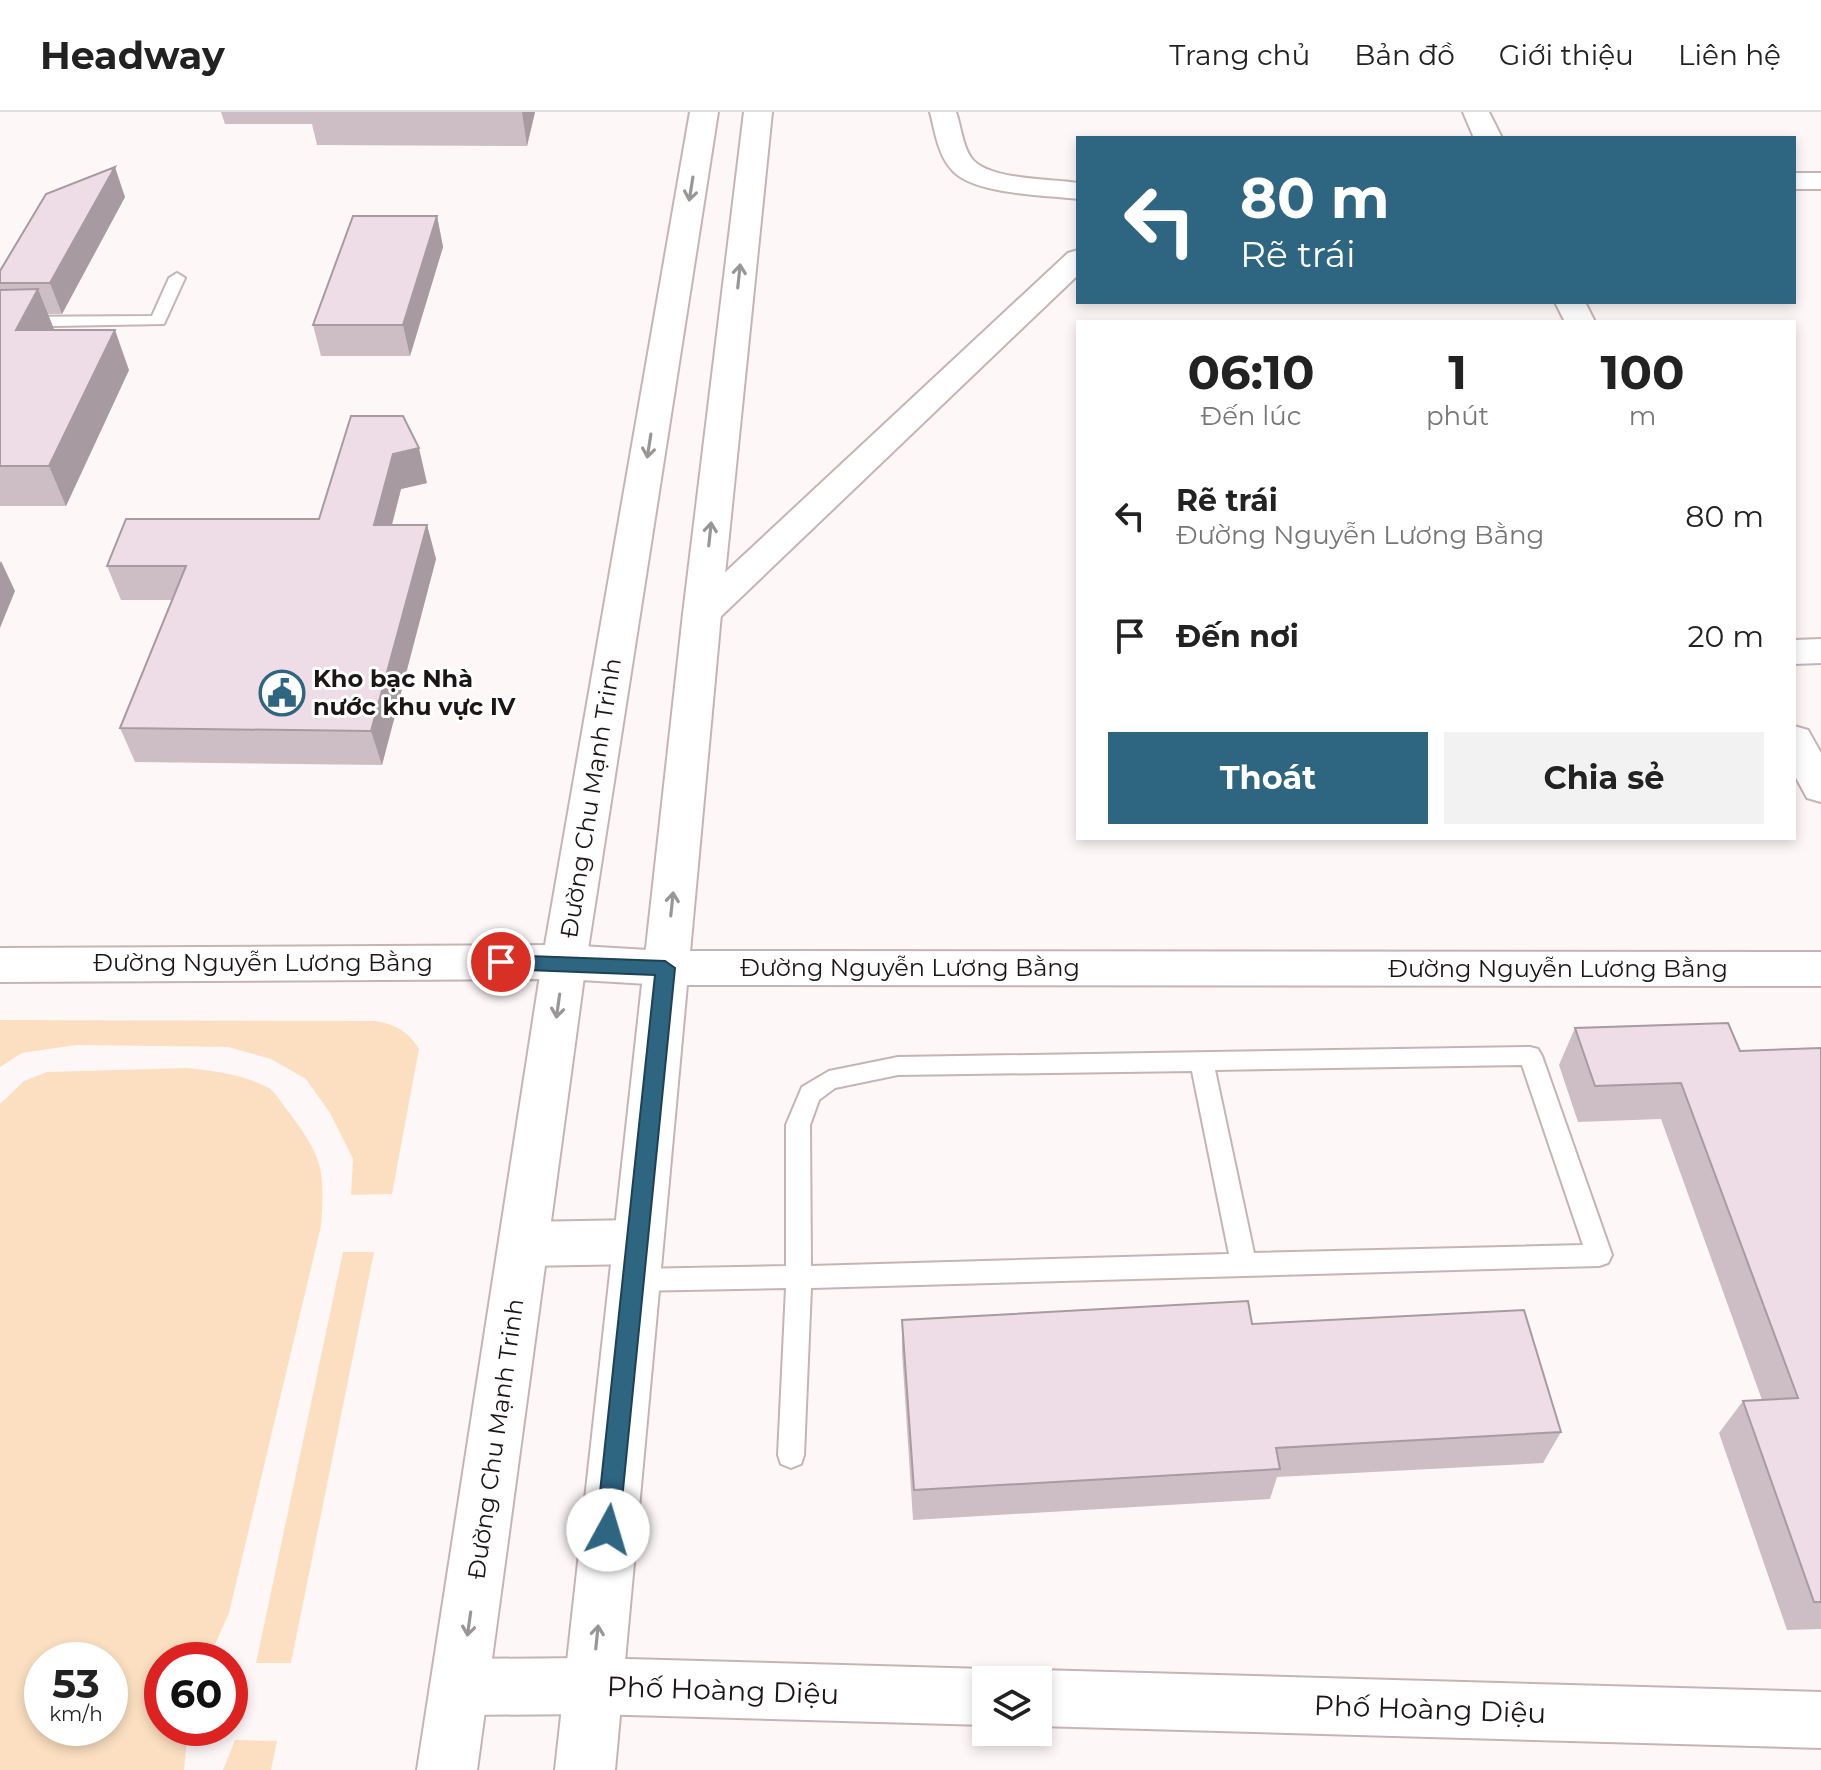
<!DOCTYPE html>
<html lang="vi">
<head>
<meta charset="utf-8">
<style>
  body { margin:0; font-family:Montserrat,sans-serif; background:#f2f2f2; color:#222; height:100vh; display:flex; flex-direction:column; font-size:30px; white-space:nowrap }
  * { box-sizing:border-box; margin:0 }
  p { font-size:26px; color:#767676 }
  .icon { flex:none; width:44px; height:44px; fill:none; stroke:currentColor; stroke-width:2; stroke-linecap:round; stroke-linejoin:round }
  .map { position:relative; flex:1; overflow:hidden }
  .panel { position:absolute; left:1076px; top:208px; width:720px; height:520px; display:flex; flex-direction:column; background:#fff; border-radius:0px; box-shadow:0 4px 12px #0003 }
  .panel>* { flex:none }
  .top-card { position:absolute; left:1076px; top:24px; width:720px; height:168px; border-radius:0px; box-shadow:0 4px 12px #0003; background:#2e6580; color:#fff; overflow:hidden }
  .fabs { position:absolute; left:972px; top:1554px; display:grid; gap:16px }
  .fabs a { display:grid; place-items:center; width:80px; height:80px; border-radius:0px; background:#fff; box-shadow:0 4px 12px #0003; font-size:40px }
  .speed { position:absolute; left:24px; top:1530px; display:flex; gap:16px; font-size:40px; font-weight:700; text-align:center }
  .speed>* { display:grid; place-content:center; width:104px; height:104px; border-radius:50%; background:#fff; box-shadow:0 4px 12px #0003; line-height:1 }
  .speed small { font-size:20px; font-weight:400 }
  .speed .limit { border:12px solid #d22; background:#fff; color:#111 }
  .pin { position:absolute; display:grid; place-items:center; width:68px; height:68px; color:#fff; margin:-34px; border:4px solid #fff; border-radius:50%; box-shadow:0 2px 8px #0007 }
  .me { position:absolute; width:88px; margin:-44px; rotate:6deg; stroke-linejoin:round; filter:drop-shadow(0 0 6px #0008) }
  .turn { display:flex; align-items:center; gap:28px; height:168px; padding:0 32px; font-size:36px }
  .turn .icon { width:104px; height:104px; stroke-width:2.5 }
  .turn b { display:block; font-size:56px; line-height:68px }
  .eta { display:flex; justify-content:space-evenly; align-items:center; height:136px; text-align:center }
  .eta b { font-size:48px; font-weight:700; line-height:56px }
  .action { display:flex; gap:16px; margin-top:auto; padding:16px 32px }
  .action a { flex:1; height:92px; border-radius:0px; background:#2e6580; color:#fff; font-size:32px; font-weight:700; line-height:92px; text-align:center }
  .action a+a { background:#f2f2f2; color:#222 }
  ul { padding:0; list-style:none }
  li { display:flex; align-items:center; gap:24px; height:120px; padding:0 32px }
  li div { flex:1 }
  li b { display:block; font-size:30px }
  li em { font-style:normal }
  header { display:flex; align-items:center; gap:48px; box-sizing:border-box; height:112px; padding:0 40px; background:#fff; border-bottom:2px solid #e0e0e0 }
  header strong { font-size:38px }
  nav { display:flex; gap:44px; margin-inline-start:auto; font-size:28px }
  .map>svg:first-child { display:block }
</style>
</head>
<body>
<header>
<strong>Headway</strong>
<nav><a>Trang chủ</a><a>Bản đồ</a><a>Giới thiệu</a><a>Liên hệ</a></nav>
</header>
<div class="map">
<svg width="1821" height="1658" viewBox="0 0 1821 1658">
  <rect width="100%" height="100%" fill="#fef7f7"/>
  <path fill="#fbdfc0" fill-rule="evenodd" d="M0,908L376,909C396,913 408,919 419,937L392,1082L351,1083L353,1047L330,1001L306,967L271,947L228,935L76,933L22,941L0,955Z
    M187,956C215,959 241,962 267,975C275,979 281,990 287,998C323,1045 325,1056 321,1114L229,1501L208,1548H162V1616H188L184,1658H0V992L24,969L47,960ZM110,1548V1616H42V1548Z
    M343,1140H374L291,1551H256Z
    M235,1628L277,1629L271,1658H223Z"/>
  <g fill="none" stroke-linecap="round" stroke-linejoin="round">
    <g stroke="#c6b4b5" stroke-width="4">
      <path id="service" d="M177,161L185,166L164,212L0,215V205L152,204L169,166Z
        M1530,935L1538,937L1542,944L1612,1143L1608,1151L1599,1154L811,1176L804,1343L801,1352L791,1356L781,1352L778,1343L786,1176L633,1179L624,1176L620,1168L624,1160L633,1157L786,1154V1013L802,975L829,959L898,945ZM1522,953L1583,1133L1254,1141L1215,958ZM1192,959L1229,1142L811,1154L810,1013L819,988L835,976L898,963Z"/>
    </g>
    <g stroke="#c6b4b5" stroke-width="4">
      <path id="minor" d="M930,0H956C961,14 963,37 973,48C991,68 1052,67 1078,71V87C1046,83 974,83 952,58C938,43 935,19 930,0Z
        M1463,0H1489L1502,26H1474Z
        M1794,61H1821V77H1794Z
        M1078,138V163L715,510L702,514L689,510L684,502L689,494L1068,141Z
        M1555,190H1585L1595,210H1565Z
        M1821,527V551L1794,552V528Z
        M1794,614L1808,618L1821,641V690L1807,686L1794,662Z
        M592,1546L986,1557L1007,1568H986V1613L592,1602L460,1603L440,1595L432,1575L440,1555L460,1547Z
        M1038,1558L1821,1580V1636L1038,1614V1568H1017Z"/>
    </g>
    <g stroke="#c6b4b5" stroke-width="4">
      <path id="tertiary" d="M564,833L665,839L1821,840V874L665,873L564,867L0,870V836Z"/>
    </g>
    <g stroke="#c6b4b5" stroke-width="4">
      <path id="primary" d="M690,0H718L586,850L477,1658H417L542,850Z
        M744,0H772L721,502L615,1658H555L683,502Z"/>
    </g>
    <g stroke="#c6b4b5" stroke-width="4">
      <path id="trunk" d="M637,1108L655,1115L662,1130L655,1145L637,1152L524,1154L506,1147L499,1132L506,1117L524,1110Z"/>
    </g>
    <use href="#service" fill="#fff" fill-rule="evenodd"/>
    <use href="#minor" fill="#fff" fill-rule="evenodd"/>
    <use href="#tertiary" fill="#fff" fill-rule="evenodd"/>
    <use href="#primary" fill="#fff" fill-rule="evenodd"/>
    <use href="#trunk" fill="#fff" fill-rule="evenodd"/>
  </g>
  <path fill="#cdbec6" d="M221,0H535L527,34L317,33L312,12H225Z
    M125,85L62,202H48L53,218L129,258L66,394H0V159Z
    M437,104L443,135L410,244H321L313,213Z
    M351,304L427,371L401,377L392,413H427L436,447L382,653L135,650L120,616L172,488H121L107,454L319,407Z
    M1575,916L1740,939L1821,936V1517L1787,1518L1719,1321L1743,1289L1762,1288L1661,1007L1578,1010L1559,953Z
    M902,1208L1252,1212L1561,1320L1543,1351L1277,1365L1270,1387L913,1408L902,1240Z"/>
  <path fill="#a79ba1" d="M522,0H535L527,34Z
    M115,55L125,85L62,202L50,171Z
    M437,104L443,135L410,244L403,213Z
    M38,177L54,217L32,258L16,218Z
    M115,218L129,258L66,394L49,354Z
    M419,336L427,371L401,377L383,447L374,413L393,342Z
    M427,413L436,447L382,653L371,619Z
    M1,449L15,479L0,516V451Z"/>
  <path fill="#eedde6" stroke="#a79ba1" stroke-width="2" d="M115,55L50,171H0V159L46,82Z
    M353,104H437L403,213H313Z
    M38,177L16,218H115L49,354H0V178Z
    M351,304H403L419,336L393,342L374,413H427L371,619L120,616L186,454H107L126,407H319Z
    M1728,911L1740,939L1821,936V1490H1814L1743,1289L1798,1286L1681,971L1595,974L1575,916Z
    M1248,1189L1252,1212L1524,1198L1561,1320L1276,1336L1280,1357L914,1378L902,1208Z"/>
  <defs><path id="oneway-shaft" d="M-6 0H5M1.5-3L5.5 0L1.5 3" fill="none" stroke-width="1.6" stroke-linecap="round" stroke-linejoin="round" transform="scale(2)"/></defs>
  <g stroke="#999696">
    <use href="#oneway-shaft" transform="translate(691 77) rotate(99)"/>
    <use href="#oneway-shaft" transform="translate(739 164) rotate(-84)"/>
    <use href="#oneway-shaft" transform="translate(649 334) rotate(99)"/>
    <use href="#oneway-shaft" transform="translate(710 422) rotate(-84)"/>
    <use href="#oneway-shaft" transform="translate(672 792) rotate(-84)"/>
    <use href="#oneway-shaft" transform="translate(558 894) rotate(98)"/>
    <use href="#oneway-shaft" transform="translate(469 1512) rotate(98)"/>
    <use href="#oneway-shaft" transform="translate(597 1525) rotate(-84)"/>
  </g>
  <path fill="#2e6580" stroke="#1e4253" stroke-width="2" d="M501,843L665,849L675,856L619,1418L616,1426L608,1429L599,1426L596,1418L655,863L501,857L492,850Z"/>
  <defs>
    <g id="civic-ring" transform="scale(2.3)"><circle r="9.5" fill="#fff" stroke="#2e6580" stroke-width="1.5"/><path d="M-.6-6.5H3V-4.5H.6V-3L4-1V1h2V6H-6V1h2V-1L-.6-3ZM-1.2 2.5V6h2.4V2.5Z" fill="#2e6580"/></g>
  </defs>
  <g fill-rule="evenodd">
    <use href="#civic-ring" x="282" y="581"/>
  </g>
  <g text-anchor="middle" stroke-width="6" stroke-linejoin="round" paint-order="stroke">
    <g font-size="24" font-weight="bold" fill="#1c1616" stroke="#fff" text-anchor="start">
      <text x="313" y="575">Kho bạc Nhà<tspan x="313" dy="28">nước khu vực IV</tspan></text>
    </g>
    <g font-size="24" fill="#1c1616" stroke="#fff">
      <text transform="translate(591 686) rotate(-81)" y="8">Đường Chu Mạnh Trinh</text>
      <text x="263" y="859">Đường Nguyễn Lương Bằng</text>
      <text x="910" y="864">Đường Nguyễn Lương Bằng</text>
      <text x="1558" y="865">Đường Nguyễn Lương Bằng</text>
      <text transform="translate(496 1327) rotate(-82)" y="8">Đường Chu Mạnh Trinh</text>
    </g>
    <g font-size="28" fill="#1c1616" stroke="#fff">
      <text transform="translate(723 1578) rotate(2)" y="10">Phố Hoàng Diệu</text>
      <text transform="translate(1430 1597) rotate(2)" y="10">Phố Hoàng Diệu</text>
    </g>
  </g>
</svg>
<div class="fabs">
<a><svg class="icon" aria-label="layers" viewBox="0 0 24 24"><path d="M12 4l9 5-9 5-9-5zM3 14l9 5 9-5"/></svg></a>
</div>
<div class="speed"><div>53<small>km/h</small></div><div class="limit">60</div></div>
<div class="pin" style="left:501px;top:850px;background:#d93025"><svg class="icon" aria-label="arrive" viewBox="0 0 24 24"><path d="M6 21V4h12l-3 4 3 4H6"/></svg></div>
<svg class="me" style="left:608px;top:1418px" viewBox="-20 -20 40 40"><circle r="19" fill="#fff"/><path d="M0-13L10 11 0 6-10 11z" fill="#2e6580"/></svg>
<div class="top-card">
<div class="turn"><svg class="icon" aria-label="left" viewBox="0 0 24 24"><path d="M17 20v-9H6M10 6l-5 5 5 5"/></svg><div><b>80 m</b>Rẽ trái</div></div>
</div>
<section class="panel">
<div class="eta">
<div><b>06:10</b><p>Đến lúc</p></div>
<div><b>1</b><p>phút</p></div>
<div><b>100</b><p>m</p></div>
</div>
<ul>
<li><svg class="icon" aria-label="left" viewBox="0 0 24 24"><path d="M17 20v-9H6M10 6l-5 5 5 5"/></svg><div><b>Rẽ trái</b><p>Đường Nguyễn Lương Bằng</p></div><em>80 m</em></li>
<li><svg class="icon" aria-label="arrive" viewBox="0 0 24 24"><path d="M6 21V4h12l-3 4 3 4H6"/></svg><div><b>Đến nơi</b></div><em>20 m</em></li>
</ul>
<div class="action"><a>Thoát</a><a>Chia sẻ</a></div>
</section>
</div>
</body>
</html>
